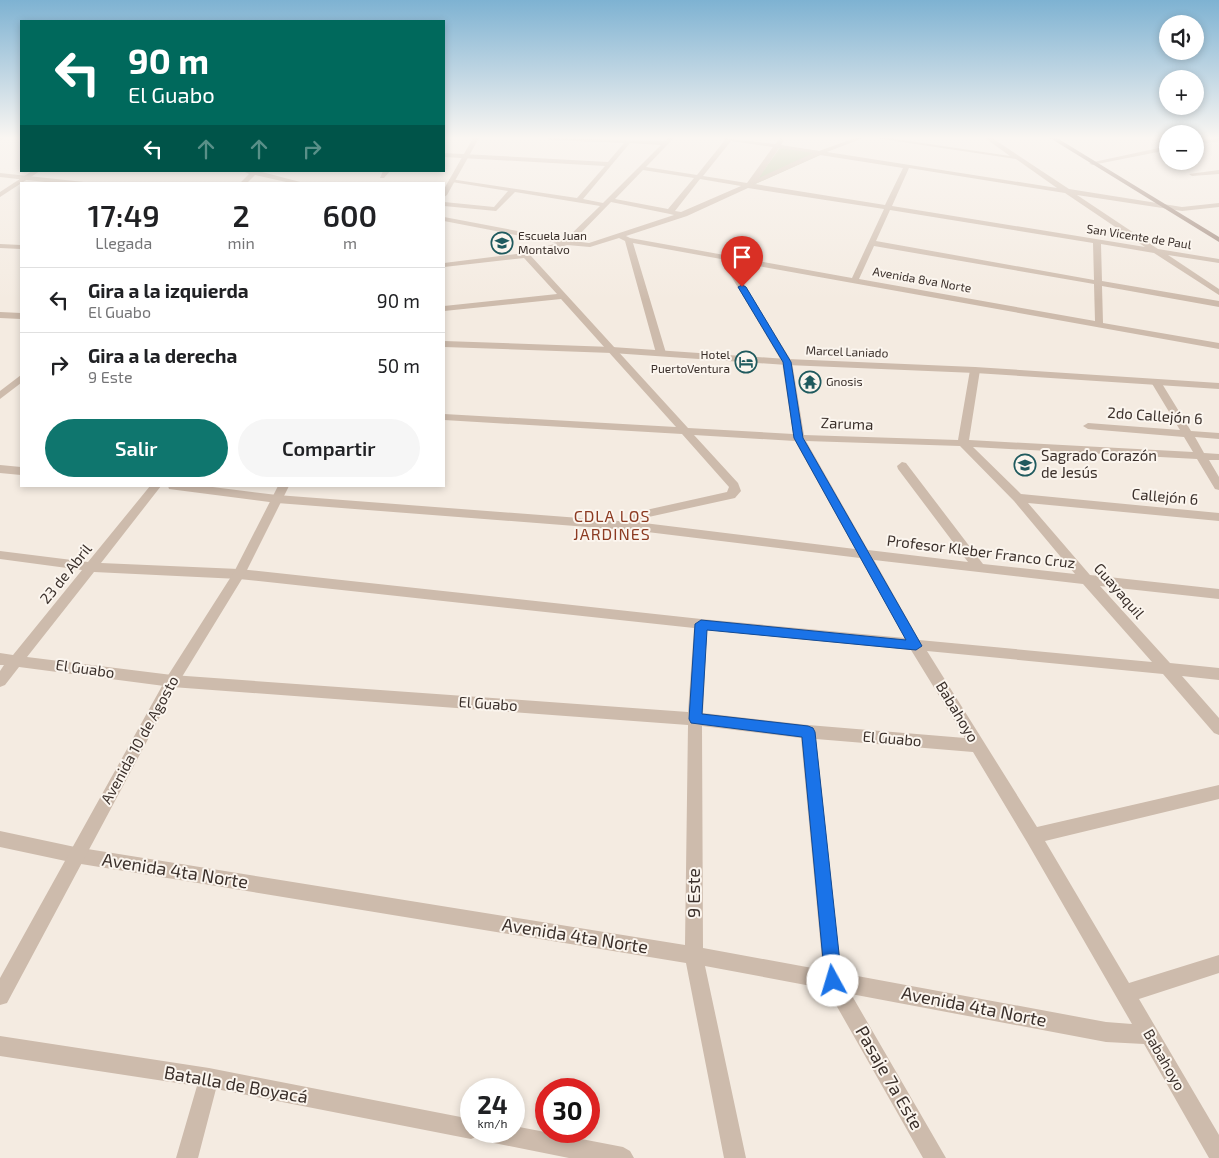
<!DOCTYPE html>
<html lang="es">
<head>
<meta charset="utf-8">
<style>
  body { margin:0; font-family:"Exo 2",sans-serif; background:#f6f6f6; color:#202124; height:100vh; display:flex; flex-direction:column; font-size:19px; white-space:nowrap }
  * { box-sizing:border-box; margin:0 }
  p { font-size:16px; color:#757577 }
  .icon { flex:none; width:28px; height:28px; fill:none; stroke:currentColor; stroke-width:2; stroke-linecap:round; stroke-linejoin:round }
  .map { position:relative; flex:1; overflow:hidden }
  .panel { position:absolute; left:20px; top:182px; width:425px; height:305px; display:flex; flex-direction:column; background:#fff; border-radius:0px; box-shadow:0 2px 8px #0003 }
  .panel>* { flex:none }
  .top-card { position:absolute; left:20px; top:20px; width:425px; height:152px; border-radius:0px; box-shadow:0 2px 8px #0003; background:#00695c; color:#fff; overflow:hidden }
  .tools { position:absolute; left:1159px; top:15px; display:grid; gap:10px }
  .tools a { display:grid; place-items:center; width:45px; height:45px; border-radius:50%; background:#fff; box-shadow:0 2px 8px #0003; font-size:25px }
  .speed { position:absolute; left:460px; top:1078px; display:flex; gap:10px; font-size:25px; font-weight:700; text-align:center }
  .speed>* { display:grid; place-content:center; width:65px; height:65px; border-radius:50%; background:#fff; box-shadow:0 2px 8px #0003; line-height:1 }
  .speed small { font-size:12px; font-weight:400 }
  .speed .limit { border:8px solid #d22; background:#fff; color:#111 }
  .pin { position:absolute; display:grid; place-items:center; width:42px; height:42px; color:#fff; margin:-51px -21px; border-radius:50% 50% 50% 0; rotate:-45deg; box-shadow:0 0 5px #0007 }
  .pin .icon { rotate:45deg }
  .me { position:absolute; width:55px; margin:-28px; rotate:354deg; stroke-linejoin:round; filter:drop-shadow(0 0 4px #0008) }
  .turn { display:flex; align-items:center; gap:18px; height:105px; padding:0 25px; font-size:22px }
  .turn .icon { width:65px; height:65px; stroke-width:2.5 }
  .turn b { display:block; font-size:35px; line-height:42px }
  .lanes { display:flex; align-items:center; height:48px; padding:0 25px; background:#0003; justify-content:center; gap:25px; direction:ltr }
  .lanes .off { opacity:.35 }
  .eta { display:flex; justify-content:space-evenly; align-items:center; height:85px; text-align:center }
  .eta b { font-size:30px; font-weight:600; line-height:35px }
  .cta { display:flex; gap:10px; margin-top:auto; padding:10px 25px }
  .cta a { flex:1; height:58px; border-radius:30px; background:#0f766e; color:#fff; font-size:20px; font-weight:600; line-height:58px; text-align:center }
  .cta a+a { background:#f6f6f6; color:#202124 }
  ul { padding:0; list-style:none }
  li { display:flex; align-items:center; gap:15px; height:65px; padding:0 25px; border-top:1px solid #e0e0e0 }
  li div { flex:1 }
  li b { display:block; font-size:19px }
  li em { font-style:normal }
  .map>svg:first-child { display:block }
</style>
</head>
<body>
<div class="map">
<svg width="1219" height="1158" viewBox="0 0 1219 1158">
  <rect width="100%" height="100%" fill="#f4ebe1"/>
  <path fill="#b8c4a0" d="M781,146L827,152L753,185Z"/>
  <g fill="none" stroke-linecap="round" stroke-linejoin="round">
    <path fill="#cdbbac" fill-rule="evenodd" d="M0,138H5L0,141Z
      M547,138L665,141L668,138H674L646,167L697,175L725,140L722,138L775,144L781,138L784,140L781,145L819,151L855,138H863L827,152L1057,188L1016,159L875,138H889L1010,156L985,138H992L1069,189L1182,207L1219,203V207L1182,211L1077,195L1158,249L1219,259V263L1168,255L1219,289V295L1154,253L1101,244L1102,281L1219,301V307L1102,286L1103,323L1219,343V349L730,261L792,362L804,435L958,440L970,370L975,367L980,370L969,440L1193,452L1184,437L1088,429L1083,426L1088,423L1180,430L1151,382L1156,379L1161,382L1191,431L1219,433V439L1195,437L1204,453L1219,454V460H1209L1219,477V490L1215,489L1197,459L973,447L1021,494L1219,513V521L1028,503L1090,575L1219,589V599L1100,586L1170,663L1219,668V680L1182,676L1219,718V735L1214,733L1163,674L927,651L1037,827L1219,785V799L1045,841L1129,983L1219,955V973L1139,999L1219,1135V1158H1209L1144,1044L1106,1042L851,994L946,1158H923L827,989L705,966L746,1158H724L686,963L75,863L0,847V831L75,847L685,945L688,725L172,687L19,667L5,685L0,687V671L4,665H0V653L13,655L82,570L0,559V551L88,562L150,486H161L101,563L239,569L701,619L905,638L860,558L639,531L277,503L169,489L168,486H205L277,495L632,522L631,517L637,512L727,492L729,487L682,434L444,420V414L676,427L561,299L444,311V306L557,294L524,258L444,267V263L525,253L557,243L444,221V217L565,240L600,206L515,192L496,211L444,206V202L494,207L508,191L452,182L449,180L450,179L577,198L605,166L444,157V153L608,162L624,143L550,140ZM731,141L773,147L747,183L703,176ZM630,143L661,145L603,203L583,199ZM779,148L813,153L759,178ZM820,155L903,168L885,205L755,184ZM909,168L1065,193L1145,247L892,206ZM643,170L694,178L668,209L615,199ZM700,179L741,186L681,212L675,211ZM748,188L884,209L852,278L630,238L626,236L687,216ZM611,202L670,214L674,215L589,243L573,241ZM890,210L1093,243L1094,280L876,241ZM619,238L625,241L656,353L661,356L666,353L633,243L721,259L782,362L793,434L688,428L531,256L567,245L590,247ZM874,246L1094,284L1095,321L859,279ZM694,435L795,441L855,549L644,523V518L735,498L741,491L738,483ZM806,441L960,446L1014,501L1075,574L983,564L906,463L902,462L897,466L898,469L968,562L868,550ZM874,560L1083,584L1152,662L919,640ZM94,572L239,579L694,628L688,712L172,675L27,657ZM707,630L911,650L965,738L808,725L703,713ZM702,726L801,738L823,970L703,948ZM816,739L973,752L1027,842L1132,1024L1106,1022L841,973Z
      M1219,138V141L1195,145V141Z
      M1168,146V150L1092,165L1089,163Z
      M1219,170V174L1192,176L1189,174Z
      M243,171H258L308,184H295L255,175L246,184H239L249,174Z
      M383,171H390L384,178H380Z
      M0,173L84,182L87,184H63L0,177Z
      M0,244L21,245V249L0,248Z
      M21,375V383L0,399V391Z
      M0,465L21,467V475L0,473Z
      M0,1036L209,1068L471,1119V1131H514V1126L623,1147L630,1151L634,1158H569L484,1141L476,1137L471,1139L216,1089L198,1158H176L197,1086L0,1056Z"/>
    <path fill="#cdbbac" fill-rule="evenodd" d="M473,138H479L447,195L444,197V189Z
      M32,171H40L0,197V192Z
      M0,312L21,313V319L0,318Z
      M444,341L612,347L787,359L975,367L1219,383V389L975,373L787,365L612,353L444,347Z
      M278,486H289L245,574L177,685L7,1003L0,1005V978L167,677L234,572Z"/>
    <path fill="#a18a7d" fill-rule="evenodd" d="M1050,138H1057L1219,237V242Z"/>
  </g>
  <linearGradient id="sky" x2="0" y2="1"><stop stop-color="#7eb2d2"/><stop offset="0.46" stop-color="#faf6f2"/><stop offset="1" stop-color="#faf6f2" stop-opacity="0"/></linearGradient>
  <rect width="1219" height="300" fill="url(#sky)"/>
  <path fill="#1a73e8" stroke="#114b97" d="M742,285L746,287L791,362L803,438L922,646L916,650L707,630L702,714L808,726L813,728L815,732L842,981L839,987L833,989L827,987L825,981L802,737L691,723L689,719L695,624L701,620L906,640L794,438L783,362L738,287Z"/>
  <defs>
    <g id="school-ring" transform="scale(1.125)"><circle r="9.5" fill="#fbf5ee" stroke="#1f5a5e" stroke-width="1.5"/><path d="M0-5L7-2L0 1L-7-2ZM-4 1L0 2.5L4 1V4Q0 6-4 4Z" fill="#1f5a5e"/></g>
    <g id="hotel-ring" transform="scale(1.125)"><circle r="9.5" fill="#fbf5ee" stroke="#1f5a5e" stroke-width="1.5"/><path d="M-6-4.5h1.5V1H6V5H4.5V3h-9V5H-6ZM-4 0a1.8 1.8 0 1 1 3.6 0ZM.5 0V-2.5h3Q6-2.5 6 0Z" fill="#1f5a5e"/></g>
    <g id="temple-ring" transform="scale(1.125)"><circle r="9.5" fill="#fbf5ee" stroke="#1f5a5e" stroke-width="1.5"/><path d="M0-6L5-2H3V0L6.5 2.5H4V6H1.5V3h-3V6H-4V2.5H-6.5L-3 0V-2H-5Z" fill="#1f5a5e"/></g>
  </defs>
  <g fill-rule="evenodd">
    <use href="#school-ring" x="502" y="243"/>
    <use href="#hotel-ring" x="746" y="362"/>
    <use href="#temple-ring" x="810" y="382"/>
    <use href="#school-ring" x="1025" y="465"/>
  </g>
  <g text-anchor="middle" stroke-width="4" stroke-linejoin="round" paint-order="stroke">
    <g font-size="12" fill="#3b302b" stroke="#fbf5ee" text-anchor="start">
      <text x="518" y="240">Escuela Juan<tspan x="518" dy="14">Montalvo</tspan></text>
      <text x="730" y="359" text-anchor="end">Hotel<tspan x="730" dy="14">PuertoVentura</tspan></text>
      <text x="826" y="386">Gnosis</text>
    </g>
    <g font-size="12" fill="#3b302b" stroke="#fbf5ee">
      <text transform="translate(1139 237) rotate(9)" y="4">San Vicente de Paul</text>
      <text transform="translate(922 280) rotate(10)" y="4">Avenida 8va Norte</text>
      <text transform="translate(847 352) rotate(2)" y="4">Marcel Laniado</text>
    </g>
    <g font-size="15" fill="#3b302b" stroke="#fbf5ee">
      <text transform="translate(1155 416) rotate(4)" y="5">2do Callejón 6</text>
      <text transform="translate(847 424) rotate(2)" y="5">Zaruma</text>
      <text transform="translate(1165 497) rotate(5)" y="5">Callejón 6</text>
      <text transform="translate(981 552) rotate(7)" y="5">Profesor Kleber Franco Cruz</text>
      <text transform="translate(66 574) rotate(-51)" y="5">23 de Abril</text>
      <text transform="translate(1119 591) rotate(49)" y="5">Guayaquil</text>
      <text transform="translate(85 669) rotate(8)" y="5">El Guabo</text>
      <text transform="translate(488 704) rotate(4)" y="5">El Guabo</text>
      <text transform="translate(957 712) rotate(59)" y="5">Babahoyo</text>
      <text transform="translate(892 739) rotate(5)" y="5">El Guabo</text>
      <text transform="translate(140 740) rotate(-61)" y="5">Avenida 10 de Agosto</text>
      <text transform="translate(1164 1060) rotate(60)" y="5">Babahoyo</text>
    </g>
    <g font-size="15" fill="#3b302b" stroke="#fbf5ee" text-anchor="start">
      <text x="1041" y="461">Sagrado Corazón<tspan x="1041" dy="17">de Jesús</tspan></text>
    </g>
    <g font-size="16" letter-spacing="1" fill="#8c3b22" stroke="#fbf5ee">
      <text x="612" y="522">CDLA LOS<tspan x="612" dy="18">JARDINES</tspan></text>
    </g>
    <g font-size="18" fill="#3b302b" stroke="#fbf5ee">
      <text transform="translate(175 871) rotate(9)" y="6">Avenida 4ta Norte</text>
      <text transform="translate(694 893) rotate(-90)" y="6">9 Este</text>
      <text transform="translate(575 936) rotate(9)" y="6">Avenida 4ta Norte</text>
      <text transform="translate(974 1007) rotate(11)" y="6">Avenida 4ta Norte</text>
      <text transform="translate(889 1078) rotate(60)" y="6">Pasaje 7a Este</text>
      <text transform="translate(236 1085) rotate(10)" y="6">Batalla de Boyacá</text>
    </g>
  </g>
</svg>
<div class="tools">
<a><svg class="icon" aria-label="sound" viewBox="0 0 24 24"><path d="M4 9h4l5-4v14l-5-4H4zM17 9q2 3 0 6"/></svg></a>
<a>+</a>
<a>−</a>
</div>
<div class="speed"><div>24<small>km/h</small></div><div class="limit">30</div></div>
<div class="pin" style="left:742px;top:287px;background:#d93025"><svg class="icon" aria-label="arrive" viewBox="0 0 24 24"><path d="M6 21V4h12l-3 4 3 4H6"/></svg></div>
<svg class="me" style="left:833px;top:981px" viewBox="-20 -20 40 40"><circle r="19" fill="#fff"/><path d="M0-13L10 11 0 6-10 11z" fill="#1a73e8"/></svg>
<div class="top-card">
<div class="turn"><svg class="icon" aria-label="left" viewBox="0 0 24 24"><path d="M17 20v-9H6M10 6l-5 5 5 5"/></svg><div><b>90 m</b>El Guabo</div></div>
<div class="lanes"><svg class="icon" aria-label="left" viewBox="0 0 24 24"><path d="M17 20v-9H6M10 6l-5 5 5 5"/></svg><svg class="icon off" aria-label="ahead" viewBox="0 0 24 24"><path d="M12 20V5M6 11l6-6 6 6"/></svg><svg class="icon off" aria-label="ahead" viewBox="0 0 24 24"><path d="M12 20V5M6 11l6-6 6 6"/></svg><svg class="icon off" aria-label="right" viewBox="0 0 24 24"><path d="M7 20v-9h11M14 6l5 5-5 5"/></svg></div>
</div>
<section class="panel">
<div class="eta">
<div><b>17:49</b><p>Llegada</p></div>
<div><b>2</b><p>min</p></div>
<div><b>600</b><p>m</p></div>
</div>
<ul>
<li><svg class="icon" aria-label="left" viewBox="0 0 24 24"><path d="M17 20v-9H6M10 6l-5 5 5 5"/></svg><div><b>Gira a la izquierda</b><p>El Guabo</p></div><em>90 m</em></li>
<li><svg class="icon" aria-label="right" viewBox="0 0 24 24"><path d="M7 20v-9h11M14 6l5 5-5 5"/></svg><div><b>Gira a la derecha</b><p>9 Este</p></div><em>50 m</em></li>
</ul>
<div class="cta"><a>Salir</a><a>Compartir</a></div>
</section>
</div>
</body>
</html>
